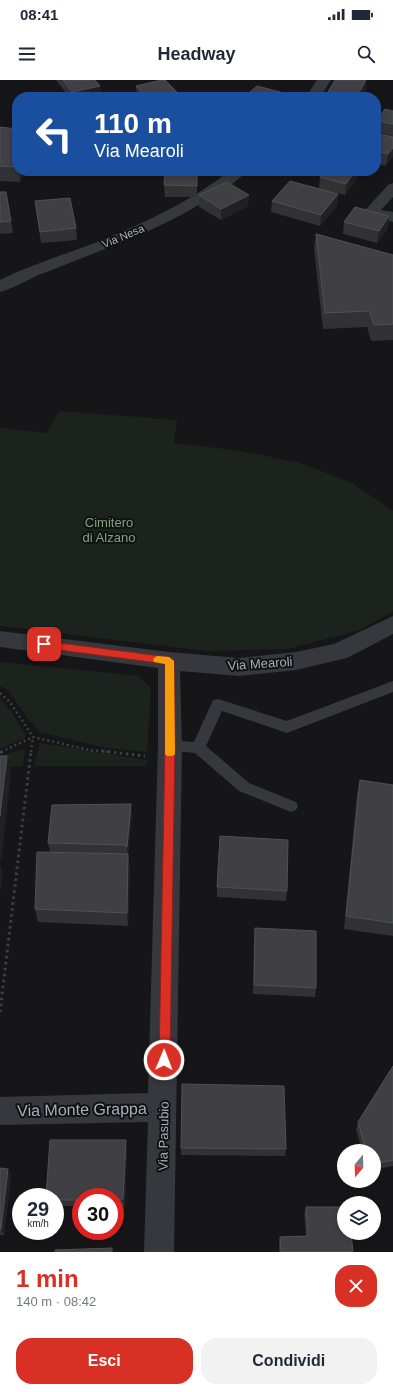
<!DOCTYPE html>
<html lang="it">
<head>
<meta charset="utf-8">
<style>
  body { margin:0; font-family:Arial,sans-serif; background:#f2f2f3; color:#1f2937; height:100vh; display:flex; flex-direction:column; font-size:15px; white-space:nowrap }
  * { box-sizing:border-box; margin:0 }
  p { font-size:13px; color:#747a83 }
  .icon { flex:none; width:22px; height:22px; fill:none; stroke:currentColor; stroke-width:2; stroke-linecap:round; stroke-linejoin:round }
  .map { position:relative; height:1172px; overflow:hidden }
  .sheet { display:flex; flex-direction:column; background:#fff; flex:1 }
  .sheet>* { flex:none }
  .banner { position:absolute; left:12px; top:12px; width:369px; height:84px; border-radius:16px; box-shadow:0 2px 6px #0003; background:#1a4fa0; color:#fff; overflow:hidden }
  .needle { width:26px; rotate:199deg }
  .fabs { position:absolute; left:337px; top:1064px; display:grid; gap:8px }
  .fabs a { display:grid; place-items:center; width:44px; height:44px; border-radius:50%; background:#fff; box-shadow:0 2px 6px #0003; font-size:20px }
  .speed { position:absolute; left:12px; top:1108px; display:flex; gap:8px; font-size:20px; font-weight:700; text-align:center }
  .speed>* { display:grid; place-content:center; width:52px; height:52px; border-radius:50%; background:#fff; box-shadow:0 2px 6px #0003; line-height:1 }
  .speed small { font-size:10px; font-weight:400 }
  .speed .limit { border:6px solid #d22; background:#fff; color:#111 }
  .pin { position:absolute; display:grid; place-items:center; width:34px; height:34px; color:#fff; margin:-17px; border-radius:8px; box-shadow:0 2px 6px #0006 }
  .me { position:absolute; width:44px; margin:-22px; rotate:1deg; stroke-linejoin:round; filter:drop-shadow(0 0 3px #0008) }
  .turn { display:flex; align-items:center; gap:14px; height:84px; padding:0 16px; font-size:18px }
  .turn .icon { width:52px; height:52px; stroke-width:2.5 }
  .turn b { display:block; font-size:28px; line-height:34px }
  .round { display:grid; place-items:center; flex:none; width:42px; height:42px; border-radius:16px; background:#f2f2f3 }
  .head { display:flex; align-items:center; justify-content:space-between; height:68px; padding:0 16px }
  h1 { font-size:24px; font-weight:600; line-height:30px; color:#d93025 }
  .cta { display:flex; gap:8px; margin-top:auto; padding:8px 16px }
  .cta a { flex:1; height:46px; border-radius:16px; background:#d93025; color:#fff; font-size:16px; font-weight:600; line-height:46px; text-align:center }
  .cta a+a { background:#f2f2f3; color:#1f2937 }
  .status { display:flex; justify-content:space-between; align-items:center; height:28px; padding:0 20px; background:#fff; direction:ltr }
  .status svg { height:11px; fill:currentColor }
  header { display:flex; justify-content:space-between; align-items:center; height:52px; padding:0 16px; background:#fff; font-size:18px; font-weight:600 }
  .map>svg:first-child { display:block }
</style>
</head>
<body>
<div class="status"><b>08:41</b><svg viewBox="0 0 49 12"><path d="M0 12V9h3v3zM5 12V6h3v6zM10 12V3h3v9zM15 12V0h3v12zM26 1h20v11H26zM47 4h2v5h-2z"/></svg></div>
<header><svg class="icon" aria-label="menu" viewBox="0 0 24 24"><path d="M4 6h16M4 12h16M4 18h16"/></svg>Headway<svg class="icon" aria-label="search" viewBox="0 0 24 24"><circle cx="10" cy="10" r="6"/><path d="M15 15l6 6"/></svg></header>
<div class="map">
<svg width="393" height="1172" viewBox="0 0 393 1172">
  <rect width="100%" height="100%" fill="#161618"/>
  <path fill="#1c231d" d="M59,331L177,340L174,363L242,371L300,383L352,403L393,431V531L360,550L288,569L207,571L0,546V348L47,353Z
    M0,582L139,596L151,608L147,672L106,668L40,652L29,640L8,610L0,606Z
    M0,619L11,631L25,654V658L0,669Z
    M40,663L147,680L146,686H34Z
    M25,669L23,686L0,687V676Z"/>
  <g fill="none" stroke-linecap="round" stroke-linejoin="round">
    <path stroke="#3d3f44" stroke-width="2.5" stroke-dasharray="2 3" stroke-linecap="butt" d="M0,613L10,622L33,657L89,670L111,672
      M1,672L33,657
      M31,672L33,657"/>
    <path stroke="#3d3f44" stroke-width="3" stroke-dasharray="2.5 3.5" stroke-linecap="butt" d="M102,671L145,676
      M0,673L3,671
      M0,932L31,671"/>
    <path fill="#37383d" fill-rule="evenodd" d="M393,601V612L287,653L222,631L206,666L249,703L296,722L298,726L296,730L291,732L239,711L195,673L165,670L163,666L165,662L170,660L194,662L213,620L218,619L287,641Z"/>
    <path fill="#37383d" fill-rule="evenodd" d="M317,0H331L320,17H306Z
      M230,91H246C240,100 227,107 218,113C164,149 104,169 44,193C30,198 15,208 0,212V200L4,198C34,184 65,174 95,163C143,144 189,122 230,91Z
      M393,103V117L381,130L393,132V142L366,135L363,132L366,129L388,105Z
      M393,536V554L347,578L296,590L239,596L180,591L182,666L174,1172H144L148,1042L0,1045V1017L148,1013L158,666V588L0,567V551L169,572L239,578L296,572L334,564Z"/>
  </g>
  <path fill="#323236" d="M56,0H95L100,6L101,17H69Z
    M136,6L182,17H137Z
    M393,31V56L376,52L377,41Z
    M0,47L17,49V91H25L20,102L0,101Z
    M376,53L393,57L386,86L376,83Z
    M197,91V117H165L164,105Z
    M201,91H221V92L203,94Z
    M320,97L357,99L345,115L319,109Z
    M0,112L11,141L13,153L0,154Z
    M338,114L337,126L320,146L271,132L272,121Z
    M199,115L248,126L221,140L199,127Z
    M35,121L76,148L77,160L41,163Z
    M344,142L388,148L377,163L343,154Z
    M316,154L393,175V260L371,261L367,247L323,249L314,169Z
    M360,700L393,705V856L344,849L357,714Z
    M132,734L128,774L130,788L128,846L38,842L35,829L50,772L48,763Z
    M217,807L287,811L286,821L217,817Z
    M255,848L316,908L315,917L253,914L254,857Z
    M393,986V1086L374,1090V1071H362L356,1049L358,1042Z
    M127,1067L125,1126H115V1117H81V1126H55V1117Z
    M181,1068L286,1069L285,1076L181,1075Z
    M0,1088L8,1089L11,1095L4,1155H0Z
    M306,1127L353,1172H279V1162L280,1157L306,1156L304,1133Z"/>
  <path fill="#212124" d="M366,0V10L362,17L357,16Z
    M100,6L101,17H73L72,12Z
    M393,68V77L386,86L388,74Z
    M19,91H25L20,102Z
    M355,91H358L357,99L345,115L346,104Z
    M338,114L337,126L320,146L321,135Z
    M249,115L248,126L221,140V129Z
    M389,136L388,148L377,163L379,151Z
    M7,676L11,694L1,783L0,778V736Z
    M131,724L132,734L128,777L127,767Z
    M128,774L130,788L128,846L127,833Z
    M0,784L3,795L0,813Z
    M126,1060L127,1067L125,1126L123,1119Z
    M8,1089L11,1095L4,1155L1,1149Z"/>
  <path fill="#3f3f44" stroke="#4f5156" d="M63,0H95L100,6L72,12Z
    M162,0H165L182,17H147L136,6Z
    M335,0H366L357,16L362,17H325Z
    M257,6L288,14L284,17H244Z
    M385,29L393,31V44L377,41Z
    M0,47L17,49V87L0,86Z
    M376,53L393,57V68L388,74L376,71Z
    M165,91H197V106L164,105Z
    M325,91H355L346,104L320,97Z
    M290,101L338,114L321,135L272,121Z
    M227,102L249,115L221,129L199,115Z
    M0,112H6L11,141L0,142Z
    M70,118L76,148L40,152L35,121Z
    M355,127L389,136L379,151L344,142Z
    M316,154L393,175V244L374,245L369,231L325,233Z
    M0,676H7L0,736Z
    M360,700L393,705V843L346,836Z
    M131,724L127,767L124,765L48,763L52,725Z
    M220,756L288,760L287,811L217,807Z
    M37,772L128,774L127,833L35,829Z
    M255,848L316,851V908L254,905Z
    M393,986V1080L374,1084V1071H366L358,1042Z
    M182,1004L284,1006L286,1069L181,1068Z
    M50,1060H126L123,1119H115V1117H81V1120H55V1117H46Z
    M0,1088L8,1089L1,1149H0Z
    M306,1127H344V1153H351L353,1172H281L280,1157L308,1156Z
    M112,1168V1172H55V1170Z"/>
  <path fill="#d93025" stroke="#8d1f18" d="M44,561L169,577L174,581L175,666L170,980L168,984L164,985L160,984L159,980L165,666V584L44,568L40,564Z"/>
  <path fill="#f59e0b" d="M157,576L169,577L174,581L175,674L173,676H167L165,674V584L154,582L153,579Z"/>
  <g text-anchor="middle" stroke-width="4" stroke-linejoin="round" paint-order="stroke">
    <g font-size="11" fill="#a8adb8" stroke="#111113">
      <text transform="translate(123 156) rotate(-23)" y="4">Via Nesa</text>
    </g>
    <g font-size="13" fill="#7fa381" stroke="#111113">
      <text x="109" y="447">Cimitero<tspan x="109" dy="15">di Alzano</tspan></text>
    </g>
    <g font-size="13" fill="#a8adb8" stroke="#111113">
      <text transform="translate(260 583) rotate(-4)" y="5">Via Mearoli</text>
      <text transform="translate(163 1056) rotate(-89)" y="5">Via Pasubio</text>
    </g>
    <g font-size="16" fill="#a8adb8" stroke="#111113">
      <text transform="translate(82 1029) rotate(-1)" y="6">Via Monte Grappa</text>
    </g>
  </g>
</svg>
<div class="fabs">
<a><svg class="needle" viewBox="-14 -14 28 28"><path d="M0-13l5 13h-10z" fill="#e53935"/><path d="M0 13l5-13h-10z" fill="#747a83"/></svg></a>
<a><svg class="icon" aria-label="layers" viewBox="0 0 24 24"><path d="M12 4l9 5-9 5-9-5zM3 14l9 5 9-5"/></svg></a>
</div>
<div class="speed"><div>29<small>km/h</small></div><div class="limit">30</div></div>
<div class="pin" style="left:44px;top:564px;background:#d93025"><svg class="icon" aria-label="arrive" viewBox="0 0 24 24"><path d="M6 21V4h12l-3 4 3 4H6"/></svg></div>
<svg class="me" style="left:164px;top:980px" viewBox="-20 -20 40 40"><circle r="17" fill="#d93025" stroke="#fff" stroke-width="3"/><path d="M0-11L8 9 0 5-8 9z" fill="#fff"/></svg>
<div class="banner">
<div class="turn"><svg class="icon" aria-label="left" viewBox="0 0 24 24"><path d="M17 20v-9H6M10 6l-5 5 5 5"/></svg><div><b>110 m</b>Via Mearoli</div></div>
</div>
</div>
<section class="sheet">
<div class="head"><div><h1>1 min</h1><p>140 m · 08:42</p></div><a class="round" style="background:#d93025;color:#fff"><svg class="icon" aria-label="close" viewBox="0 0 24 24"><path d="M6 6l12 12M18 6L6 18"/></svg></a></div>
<div class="cta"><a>Esci</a><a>Condividi</a></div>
</section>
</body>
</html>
